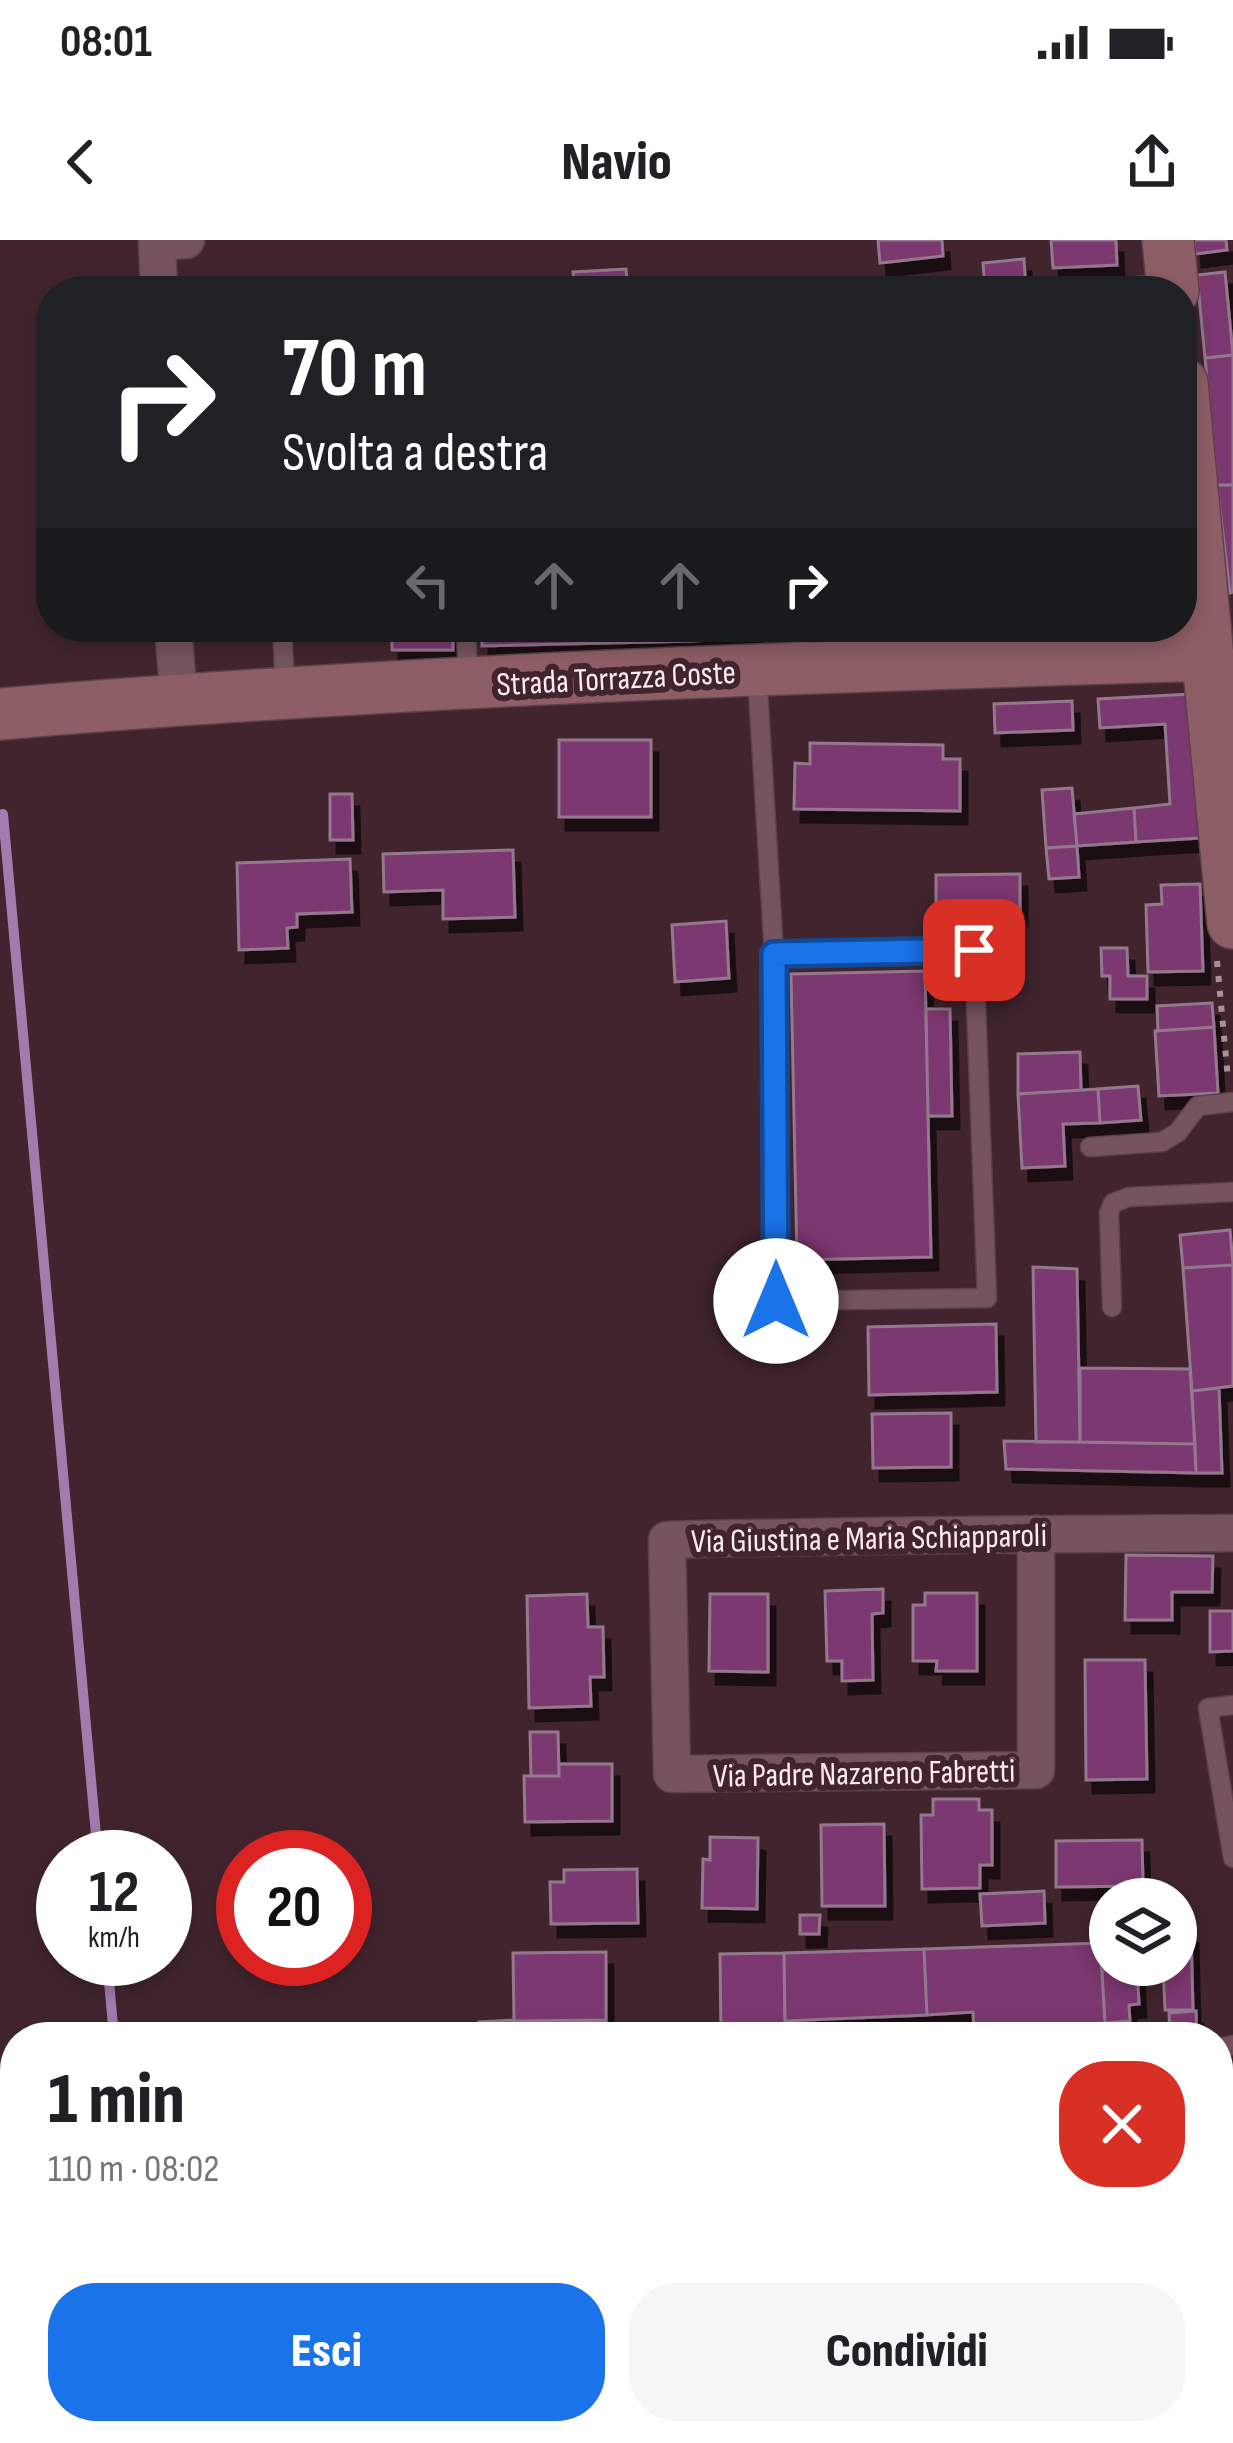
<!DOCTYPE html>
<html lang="it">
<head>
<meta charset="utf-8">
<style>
  body { margin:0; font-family:"Sofia Sans Condensed",sans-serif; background:#f6f6f6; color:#202124; height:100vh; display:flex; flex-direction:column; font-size:45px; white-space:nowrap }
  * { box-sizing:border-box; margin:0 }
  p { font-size:39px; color:#757577 }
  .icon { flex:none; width:66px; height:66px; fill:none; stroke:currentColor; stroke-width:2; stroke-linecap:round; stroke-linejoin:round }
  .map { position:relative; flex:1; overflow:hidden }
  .panel { position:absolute; left:0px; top:1782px; width:1233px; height:423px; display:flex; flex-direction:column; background:#fff; border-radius:48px 48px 0 0; box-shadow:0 6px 18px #0003 }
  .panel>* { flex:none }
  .top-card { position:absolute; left:36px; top:36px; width:1161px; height:366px; border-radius:48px; box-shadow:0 6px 18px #0003; background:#202124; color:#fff; overflow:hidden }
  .buttons { position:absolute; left:1089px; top:1638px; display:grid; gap:24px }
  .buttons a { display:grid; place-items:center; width:108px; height:108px; border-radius:50%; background:#fff; box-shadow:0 6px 18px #0003; font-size:60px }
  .speed { position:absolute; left:36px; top:1590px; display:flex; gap:24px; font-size:60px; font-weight:700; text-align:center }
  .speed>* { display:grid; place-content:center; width:156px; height:156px; border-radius:50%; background:#fff; box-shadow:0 6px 18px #0003; line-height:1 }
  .speed small { font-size:30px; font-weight:400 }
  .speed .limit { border:18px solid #d22; background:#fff; color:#111 }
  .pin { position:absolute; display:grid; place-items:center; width:102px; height:102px; color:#fff; margin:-51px; border-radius:24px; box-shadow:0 6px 18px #0006 }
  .me { position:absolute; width:132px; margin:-66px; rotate:0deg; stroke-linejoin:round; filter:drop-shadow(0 0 9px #0008) }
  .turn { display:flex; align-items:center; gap:42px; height:252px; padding:0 48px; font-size:54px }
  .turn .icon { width:156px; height:156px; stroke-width:2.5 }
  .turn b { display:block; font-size:84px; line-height:102px }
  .lanes { display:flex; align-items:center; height:114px; padding:0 48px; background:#0003; justify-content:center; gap:60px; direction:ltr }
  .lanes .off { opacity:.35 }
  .round { display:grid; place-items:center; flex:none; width:126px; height:126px; border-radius:48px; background:#f6f6f6 }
  .summary { display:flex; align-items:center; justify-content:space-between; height:204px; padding:0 48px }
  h1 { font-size:72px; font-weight:800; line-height:90px }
  .primary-button { display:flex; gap:24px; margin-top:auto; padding:24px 48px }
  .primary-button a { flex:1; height:138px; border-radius:48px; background:#1a73e8; color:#fff; font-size:48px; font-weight:800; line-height:138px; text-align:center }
  .primary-button a+a { background:#f6f6f6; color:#202124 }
  .status { display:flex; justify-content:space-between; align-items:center; height:84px; padding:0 60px; background:#fff; direction:ltr }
  .status svg { height:33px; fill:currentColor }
  header { display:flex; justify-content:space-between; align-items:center; height:156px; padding:0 48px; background:#fff; font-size:54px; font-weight:800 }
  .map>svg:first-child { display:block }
</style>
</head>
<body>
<div class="status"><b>08:01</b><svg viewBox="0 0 49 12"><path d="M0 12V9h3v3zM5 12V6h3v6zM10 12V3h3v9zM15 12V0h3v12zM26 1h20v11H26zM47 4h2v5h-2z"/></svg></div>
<header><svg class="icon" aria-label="back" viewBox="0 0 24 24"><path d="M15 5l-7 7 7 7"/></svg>Navio<svg class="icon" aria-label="share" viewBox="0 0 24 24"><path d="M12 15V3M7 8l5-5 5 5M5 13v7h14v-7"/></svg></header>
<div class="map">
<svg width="1233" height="2203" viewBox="0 0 1233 2203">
  <defs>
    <filter id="shadow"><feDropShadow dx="7" dy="13" stdDeviation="0" flood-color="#0009"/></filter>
  </defs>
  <rect width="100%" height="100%" fill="#41242e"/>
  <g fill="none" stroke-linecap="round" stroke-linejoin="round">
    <path stroke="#a27cae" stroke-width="10" d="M3,574L98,1617
      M107,1719L114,1797"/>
  </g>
  <path fill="#7c396f" stroke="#94788d" stroke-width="3" filter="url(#shadow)" d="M878,0H942L943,16L880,23Z
    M1051,0H1116L1117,25L1053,28Z
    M1194,0H1226L1227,10L1195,14Z
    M1024,19L1026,49L985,51L983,23Z
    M626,29L628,51H575L573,32Z
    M1225,32L1233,115L1205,118L1197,35Z
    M1233,115V245H1217L1205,118Z
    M1217,245H1233V352L1230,353Z
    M392,387H453V410H392Z
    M482,387H692L693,401L482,406Z
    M692,387H755V398L693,401Z
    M1191,454L1200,598L1136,602L1134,568L1170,564L1165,484L1100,488L1098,459Z
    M1072,461L1073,490L995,493L994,464Z
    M559,500H651V577H559Z
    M810,503L943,505V519H960V571L794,569L795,523L810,524Z
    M1072,548L1077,606L1046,608L1042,550Z
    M330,554H352L353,600H330Z
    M1134,568L1136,602L1077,606L1074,574Z
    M1077,606L1079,637L1049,639L1046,608Z
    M513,610L515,677L443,679V650L384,652L383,614Z
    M350,619L352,672L297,674V687L287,688L288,708L239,710L237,623Z
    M1020,634V673H936V635Z
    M1200,644L1203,731L1148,732L1146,665L1162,664L1161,645Z
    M726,681L729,738L675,742L672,685Z
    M1101,708H1127L1128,736H1147V759H1110V736H1102Z
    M925,731L931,1017L797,1020L791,734Z
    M1212,763L1214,787L1158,791L1157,766Z
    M926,769H950L952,876H928Z
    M1214,787L1218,853L1159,856L1155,791Z
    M1080,812L1081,850L1018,854V814Z
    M1138,846L1141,880L1100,883L1098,849Z
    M1098,849L1100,883L1063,884L1065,926L1022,928L1018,854Z
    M1230,990L1233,1025L1183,1028L1180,995Z
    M1233,1025V1146L1192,1151L1183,1028Z
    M1033,1027L1077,1029L1080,1202H1036Z
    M996,1084L997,1152L869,1155L868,1087Z
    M1080,1128L1190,1129L1195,1204L1080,1202Z
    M1219,1148L1222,1233H1196L1192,1151Z
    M951,1173V1227L873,1228L872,1174Z
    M1004,1201L1195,1204L1196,1233L1006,1229Z
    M1126,1315L1213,1316L1212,1352H1172V1380H1125Z
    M883,1349V1373L872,1374L873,1440L842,1441V1421H827L825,1351Z
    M925,1353H977V1431H936L937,1421H913V1365H925Z
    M587,1354L588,1387H603L604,1437H590L591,1466L529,1468L527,1356Z
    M710,1354H768V1432L709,1431Z
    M1210,1371H1233V1411L1210,1412Z
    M1085,1420H1145L1147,1539L1086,1540Z
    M530,1492H558L559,1536H531Z
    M559,1524H612V1581L525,1582L524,1536H559Z
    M933,1559H979V1570H992V1625H980V1648L922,1649L921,1575H933Z
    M884,1584L885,1666H822L821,1585Z
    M710,1597L758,1598L757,1669L702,1668L703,1619L710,1620Z
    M1142,1600L1143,1646L1056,1647V1601Z
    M637,1629L638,1683L551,1684L550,1642H564V1630Z
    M1044,1651L1045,1683L982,1686L980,1654Z
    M800,1675H820L819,1694H800Z
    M1176,1691H1191L1193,1770H1165L1163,1726L1128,1728L1176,1725Z
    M1100,1703L1105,1783L974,1790L973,1772L927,1775L924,1709Z
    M924,1709L927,1775L785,1781L784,1713Z
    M606,1712V1780L514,1781L513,1713Z
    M784,1713L785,1797H721L720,1714Z
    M1137,1728L1139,1764L1129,1765L1130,1781L1105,1783L1102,1730Z
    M1196,1771L1197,1797H1170L1169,1773Z
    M513,1780V1797H479V1782Z
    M606,1780L607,1797H584L583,1781Z
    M1233,1825V1879L1218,1883V1829Z
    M1218,1952H1233L1228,2014H1218Z
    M15,1972V2010L0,2017V1979Z
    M932,2190H981V2203H933Z"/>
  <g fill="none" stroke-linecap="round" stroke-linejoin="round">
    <g stroke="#5a424b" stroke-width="21">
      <path id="lane" d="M921,49L926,51
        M1089,51L1168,43
        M282,387L285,448
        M466,387L468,440
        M799,387L800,424
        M757,433L774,714L974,710L987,1058L776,1061L774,714
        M1090,907L1162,902L1178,892L1198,866L1233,862
        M1112,1067L1109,973L1113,963L1129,957L1233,952
        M1233,1465L1208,1468L1233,1618
        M1218,1808L1233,1805"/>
    </g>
    <g stroke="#5a424b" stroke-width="39">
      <path id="street" d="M159,51L157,2L186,0
        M173,387L179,459
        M1036,1294V1530L672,1534L667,1300C856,1295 1044,1294 1233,1293
        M1218,1905L1233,1902
        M0,2061L15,2054
        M1218,2159L1233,2089
        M1208,2203L1211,2190"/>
    </g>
    <g stroke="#5a424b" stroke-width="54">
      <path id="secondary" d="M1168,0L1173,51
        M1182,143L1233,683
        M0,474C402,440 806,427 1208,415"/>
    </g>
    <path stroke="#a99199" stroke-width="6" stroke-dasharray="6 9" stroke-linecap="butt" d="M1217,721L1228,839"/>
    <use href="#lane" stroke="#75545f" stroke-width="18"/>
    <use href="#street" stroke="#75545f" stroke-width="36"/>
    <use href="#secondary" stroke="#8e5e66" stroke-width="51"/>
  </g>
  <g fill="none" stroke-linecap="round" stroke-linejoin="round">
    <g stroke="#114b97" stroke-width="30">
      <path id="route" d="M776,1061L774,714L974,710"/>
    </g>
    <use href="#route" stroke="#1a73e8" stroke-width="21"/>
  </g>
  <g text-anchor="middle" stroke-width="12" stroke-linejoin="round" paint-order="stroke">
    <g font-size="33" fill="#ffebf1" stroke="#41242e">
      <text transform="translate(616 437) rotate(-3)" y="12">Strada Torrazza Coste</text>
      <text transform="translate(869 1297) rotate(-1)" y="12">Via Giustina e Maria Schiapparoli</text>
      <text transform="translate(864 1532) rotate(-1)" y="12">Via Padre Nazareno Fabretti</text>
    </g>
  </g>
</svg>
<div class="buttons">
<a><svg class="icon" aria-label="layers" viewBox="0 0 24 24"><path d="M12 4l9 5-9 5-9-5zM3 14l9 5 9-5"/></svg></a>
</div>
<div class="speed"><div>12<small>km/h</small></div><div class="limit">20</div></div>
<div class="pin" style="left:974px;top:710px;background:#d93025"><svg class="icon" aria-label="arrive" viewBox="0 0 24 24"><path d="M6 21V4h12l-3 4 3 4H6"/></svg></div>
<svg class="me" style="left:776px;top:1061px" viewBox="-20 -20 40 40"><circle r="19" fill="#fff"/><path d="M0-13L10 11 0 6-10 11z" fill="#1a73e8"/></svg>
<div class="top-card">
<div class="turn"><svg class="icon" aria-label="right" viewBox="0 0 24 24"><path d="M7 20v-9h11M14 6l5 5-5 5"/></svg><div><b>70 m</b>Svolta a destra</div></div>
<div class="lanes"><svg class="icon off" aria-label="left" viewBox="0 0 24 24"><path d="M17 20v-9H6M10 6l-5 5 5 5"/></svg><svg class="icon off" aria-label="ahead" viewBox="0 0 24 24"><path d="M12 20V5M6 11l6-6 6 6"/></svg><svg class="icon off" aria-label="ahead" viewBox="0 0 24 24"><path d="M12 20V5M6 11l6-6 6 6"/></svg><svg class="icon" aria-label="right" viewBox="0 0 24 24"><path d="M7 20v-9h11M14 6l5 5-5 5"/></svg></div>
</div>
<section class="panel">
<div class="summary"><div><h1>1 min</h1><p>110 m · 08:02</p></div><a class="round" style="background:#d93025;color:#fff"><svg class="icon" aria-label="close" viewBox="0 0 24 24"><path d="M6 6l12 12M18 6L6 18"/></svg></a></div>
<div class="primary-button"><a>Esci</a><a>Condividi</a></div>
</section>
</div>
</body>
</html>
